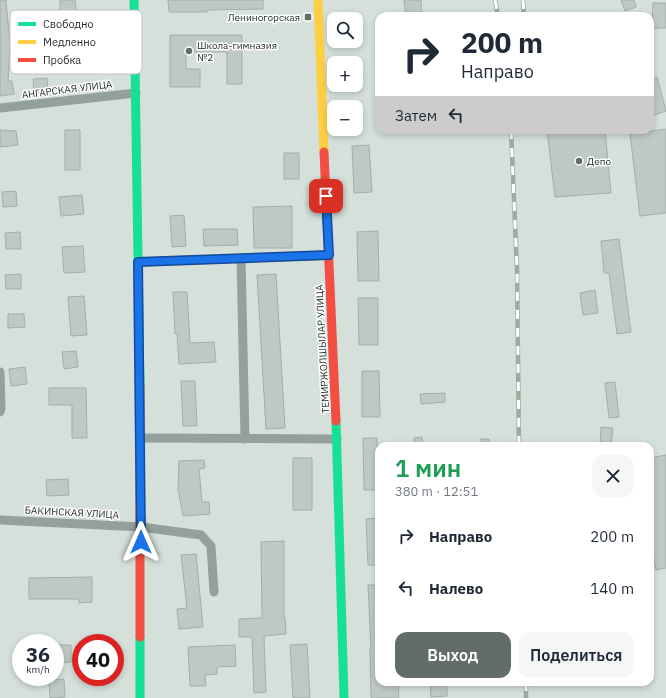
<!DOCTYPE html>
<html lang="ru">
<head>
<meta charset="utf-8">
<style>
  body { margin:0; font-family:"IBM Plex Sans",sans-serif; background:#f6f6f7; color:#1f2937; height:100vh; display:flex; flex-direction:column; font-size:15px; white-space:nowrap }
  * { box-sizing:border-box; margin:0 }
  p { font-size:13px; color:#747a83 }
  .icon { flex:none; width:22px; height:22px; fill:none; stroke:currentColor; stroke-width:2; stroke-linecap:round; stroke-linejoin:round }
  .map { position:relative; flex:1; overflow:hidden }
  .sheet { position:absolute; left:375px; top:442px; width:279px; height:244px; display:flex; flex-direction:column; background:#fff; border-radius:12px; box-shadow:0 2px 6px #0003 }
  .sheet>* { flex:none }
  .hud { position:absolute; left:375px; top:12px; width:279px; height:122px; border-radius:12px; box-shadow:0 2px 6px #0003; background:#fff; color:#1f2937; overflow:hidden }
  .fabs { position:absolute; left:327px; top:12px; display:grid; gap:8px }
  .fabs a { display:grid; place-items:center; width:36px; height:36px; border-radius:8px; background:#fff; box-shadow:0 2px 6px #0003; font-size:20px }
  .speed { position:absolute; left:12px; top:634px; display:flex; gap:8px; font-size:20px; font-weight:700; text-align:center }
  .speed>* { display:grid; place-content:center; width:52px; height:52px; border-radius:50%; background:#fff; box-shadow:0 2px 6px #0003; line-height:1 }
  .speed small { font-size:10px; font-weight:400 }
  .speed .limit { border:6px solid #d22; background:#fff; color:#111 }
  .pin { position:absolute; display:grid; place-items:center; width:34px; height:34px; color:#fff; margin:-17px; border-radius:8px; box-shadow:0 2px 6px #0006 }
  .me { position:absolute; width:44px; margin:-22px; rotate:0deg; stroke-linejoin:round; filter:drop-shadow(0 0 3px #0008) }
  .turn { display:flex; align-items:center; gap:14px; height:84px; padding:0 20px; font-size:18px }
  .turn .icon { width:52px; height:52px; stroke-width:2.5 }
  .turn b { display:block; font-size:28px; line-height:34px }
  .then { display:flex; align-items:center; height:38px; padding:0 20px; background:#0003; gap:8px; font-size:15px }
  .round { display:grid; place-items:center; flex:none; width:42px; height:42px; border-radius:12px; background:#f6f6f7 }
  .head { display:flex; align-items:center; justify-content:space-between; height:68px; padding:0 20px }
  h1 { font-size:24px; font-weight:600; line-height:30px; color:#1e9e55 }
  .action { display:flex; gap:8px; margin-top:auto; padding:8px 20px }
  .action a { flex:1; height:46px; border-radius:12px; background:#636d67; color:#fff; font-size:16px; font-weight:600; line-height:46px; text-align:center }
  .action a+a { background:#f6f6f7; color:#1f2937 }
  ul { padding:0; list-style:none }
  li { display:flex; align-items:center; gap:12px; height:52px; padding:0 20px }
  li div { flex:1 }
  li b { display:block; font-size:15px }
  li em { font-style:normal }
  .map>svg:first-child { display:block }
</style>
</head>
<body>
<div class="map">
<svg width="666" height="698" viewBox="0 0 666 698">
  <rect width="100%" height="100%" fill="#d4e0d9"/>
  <path fill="#bfc9c3" stroke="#a4aea9" d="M0,0H6L10,45L8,81H12L14,94L0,96Z
    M60,0H75L78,29L60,30Z
    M168,0H263V9L207,10V12H169Z
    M404,0H421L422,16H406Z
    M621,0H634L636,7L625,11Z
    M653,3H666V28H652Z
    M170,35H242V84H227V52H186V69H200V87H170Z
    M657,77L666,111L650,116V80Z
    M47,78L48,92L34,93L33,79Z
    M666,129V213L640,216L630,134Z
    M0,130L16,131L18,145L0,147Z
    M65,130H80V170H65Z
    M547,130H605L611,193L555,197Z
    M369,145L372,192L354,193L352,146Z
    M284,153H299V179H284Z
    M16,191L17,206L3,207L2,192Z
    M82,195L84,214L61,216L59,197Z
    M292,206V248H254L253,207Z
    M184,215L186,246L172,247L170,216Z
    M203,229H237L238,245L204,246Z
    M378,231L379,281H358L357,232Z
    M20,232L21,249H6L5,233Z
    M619,239L631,332L617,334L609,273H604L601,241Z
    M83,246L85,272L64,273L62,247Z
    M21,274V289H6L5,275Z
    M276,274L285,428L266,429L257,275Z
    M595,290L598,313L583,315L580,293Z
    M173,292H187L190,343L214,342L216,362L179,364L177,334H175Z
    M84,296L87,335L71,336L68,297Z
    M358,298H378V345H359Z
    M8,314H24L25,327L8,328Z
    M76,351L78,367L64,369L62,352Z
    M25,367L27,384L11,386L9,369Z
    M362,371H379L380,417H362Z
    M181,381H195L197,426H183Z
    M615,382L619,417L609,418L605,383Z
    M49,388H86L87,438H72V405H49Z
    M445,393V402L421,404L420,394Z
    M601,427L613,428L611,446H600Z
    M422,437L423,446H414V438Z
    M363,438H377L378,490H364Z
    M481,439H489V446H481Z
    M666,455V568L656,570L650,536V458Z
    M293,458H312V510H293Z
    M204,460L205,468L199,469L202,502H209L210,514L183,516L178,489L179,461Z
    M68,479L69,495L47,496L46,480Z
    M379,518V565H368L366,519Z
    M284,541V617H285L286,634L264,636L266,692L254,693L252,637H239V619L262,618L261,542Z
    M196,554L203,627L179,629L177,609L187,608L181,555Z
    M92,577V602L79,603V599H29V578Z
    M368,585H379V682H398L399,698H371L370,648H371Z
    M307,644L310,698H293L290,645Z
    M56,645H71V662L57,663Z
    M235,645L236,666L217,667V674L205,675L206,686H190L188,647Z
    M64,679L65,697L50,698L49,680Z
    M430,682H447V696L431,697Z"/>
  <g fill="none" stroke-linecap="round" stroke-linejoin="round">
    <path stroke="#94a19a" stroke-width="9" d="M0,108L136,93
      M241,258L245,439
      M138,262L329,255
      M0,372L1,408L0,412
      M140,438L337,439
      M0,520L141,527L201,535L211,546L214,592"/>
    <path stroke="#16e098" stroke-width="9" d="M134,0L140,387
      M336,421L344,698
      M140,698V637"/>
    <path stroke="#ffcf43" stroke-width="9" d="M318,0L324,152"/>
    <path stroke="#f24e42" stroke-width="9" d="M324,152L336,421
      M140,387V637"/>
    <g stroke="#9ea9a2" stroke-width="4.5">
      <path id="rail" d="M495,0L498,16
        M523,0L524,16
        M511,130L517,269L519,446
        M526,682V698"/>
    </g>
    <use href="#rail" stroke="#fff" stroke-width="3" stroke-dasharray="9" stroke-linecap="butt"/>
  </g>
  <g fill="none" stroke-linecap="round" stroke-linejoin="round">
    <g stroke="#114b97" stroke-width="10">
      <path id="route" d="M141,542L138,262L329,255L326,196"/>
    </g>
    <use href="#route" stroke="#1a73e8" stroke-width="7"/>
  </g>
  <g fill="#636d67" stroke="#fff" stroke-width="1.5">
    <rect x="304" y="13" width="8" height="8" rx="2"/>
    <circle cx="189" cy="51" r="4"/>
    <circle cx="579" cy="161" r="4"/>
  </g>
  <g text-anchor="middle" stroke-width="3" stroke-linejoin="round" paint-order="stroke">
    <g font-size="10" fill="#262f2a" stroke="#fff" text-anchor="start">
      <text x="300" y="21" text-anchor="end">Лениногорская</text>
      <text x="197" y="49">Школа-гимназия<tspan x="197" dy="12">№2</tspan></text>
      <text x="587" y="165">Депо</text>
    </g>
    <g font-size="10" fill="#262f2a" stroke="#fff">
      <text transform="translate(67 89) rotate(-7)" y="4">АНГАРСКАЯ УЛИЦА</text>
      <text transform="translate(322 349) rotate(-93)" y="4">ТЕМИРЖОЛШЫЛАР УЛИЦА</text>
      <text transform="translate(72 512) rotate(3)" y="4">БАКИНСКАЯ УЛИЦА</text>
    </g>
  </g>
  <rect x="10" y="10" width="132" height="64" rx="6" fill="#fff" stroke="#bec1bf" stroke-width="1"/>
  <rect x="18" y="22" width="18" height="4" fill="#16e098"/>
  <rect x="18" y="40" width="18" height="4" fill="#ffcf43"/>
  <rect x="18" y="58" width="18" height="4" fill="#f24e42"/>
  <g font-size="11" fill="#262f2a">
    <text x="43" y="28">Свободно</text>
    <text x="43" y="46">Медленно</text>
    <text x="43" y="64">Пробка</text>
  </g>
</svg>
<div class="fabs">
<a><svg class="icon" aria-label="search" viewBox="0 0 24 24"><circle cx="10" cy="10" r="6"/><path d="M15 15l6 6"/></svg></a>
<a>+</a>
<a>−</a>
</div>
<div class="speed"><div>36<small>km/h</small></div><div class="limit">40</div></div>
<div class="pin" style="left:326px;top:196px;background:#d93025"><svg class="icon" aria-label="arrive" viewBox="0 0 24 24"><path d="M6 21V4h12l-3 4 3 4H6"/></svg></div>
<svg class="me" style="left:141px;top:542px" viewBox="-20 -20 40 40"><path d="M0-17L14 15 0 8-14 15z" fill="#1a73e8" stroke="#fff" stroke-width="4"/></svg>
<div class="hud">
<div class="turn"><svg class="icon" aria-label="right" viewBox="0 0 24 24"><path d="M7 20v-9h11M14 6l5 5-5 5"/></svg><div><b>200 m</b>Направо</div></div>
<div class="then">Затем<svg class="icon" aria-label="left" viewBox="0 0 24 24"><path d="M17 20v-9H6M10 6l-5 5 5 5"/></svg></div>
</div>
<section class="sheet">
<div class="head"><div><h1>1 мин</h1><p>380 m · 12:51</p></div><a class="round"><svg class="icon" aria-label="close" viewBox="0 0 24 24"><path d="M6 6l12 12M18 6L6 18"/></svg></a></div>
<ul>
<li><svg class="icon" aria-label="right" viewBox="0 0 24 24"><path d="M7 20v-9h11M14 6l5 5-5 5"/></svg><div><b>Направо</b></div><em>200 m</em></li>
<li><svg class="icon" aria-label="left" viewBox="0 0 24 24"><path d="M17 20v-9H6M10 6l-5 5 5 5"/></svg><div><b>Налево</b></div><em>140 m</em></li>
</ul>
<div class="action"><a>Выход</a><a>Поделиться</a></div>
</section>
</div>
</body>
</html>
